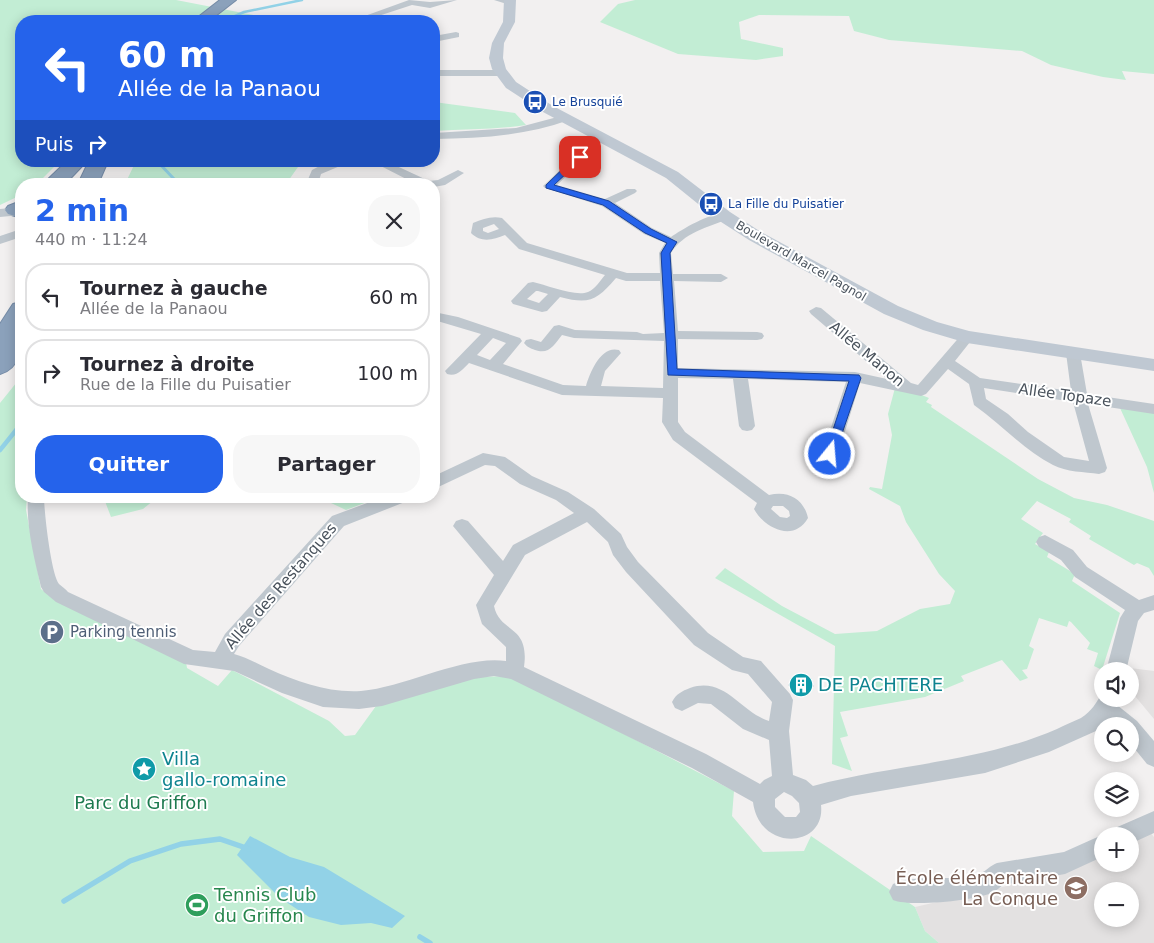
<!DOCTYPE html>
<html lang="fr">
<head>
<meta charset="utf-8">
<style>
  body { margin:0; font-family:"DejaVu Sans",sans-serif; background:#f7f7f7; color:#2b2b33; height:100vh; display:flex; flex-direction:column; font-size:19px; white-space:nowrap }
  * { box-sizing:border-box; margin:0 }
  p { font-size:16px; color:#7c7c81 }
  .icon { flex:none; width:28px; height:28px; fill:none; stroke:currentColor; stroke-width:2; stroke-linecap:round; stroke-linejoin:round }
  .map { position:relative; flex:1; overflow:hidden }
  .details { position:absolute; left:15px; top:178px; width:425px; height:325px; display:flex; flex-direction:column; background:#fff; border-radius:20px; box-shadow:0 2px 12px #0003 }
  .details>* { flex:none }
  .guide { position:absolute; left:15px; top:15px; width:425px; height:152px; border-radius:20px; box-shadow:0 2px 12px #0003; background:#2563eb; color:#fff; overflow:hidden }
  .fabs { position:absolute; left:1094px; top:662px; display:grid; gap:10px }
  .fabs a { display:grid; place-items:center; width:45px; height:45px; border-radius:50%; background:#fff; box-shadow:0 2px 12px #0003; font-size:25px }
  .pin { position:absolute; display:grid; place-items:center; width:42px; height:42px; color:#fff; margin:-21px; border-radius:10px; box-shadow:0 2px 8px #0006 }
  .me { position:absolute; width:55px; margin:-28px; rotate:17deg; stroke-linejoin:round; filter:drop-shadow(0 0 4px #0008) }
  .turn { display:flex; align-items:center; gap:18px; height:105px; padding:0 20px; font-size:22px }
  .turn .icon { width:65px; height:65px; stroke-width:2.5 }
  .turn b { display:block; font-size:35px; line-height:42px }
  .then { display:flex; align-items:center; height:48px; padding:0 20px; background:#0003; gap:10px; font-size:19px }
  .round { display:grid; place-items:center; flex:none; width:52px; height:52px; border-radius:20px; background:#f7f7f7 }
  .headline { display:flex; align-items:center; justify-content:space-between; height:85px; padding:0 20px }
  h1 { font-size:30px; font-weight:800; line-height:38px; color:#2563eb }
  .button { display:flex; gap:10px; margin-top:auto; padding:10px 20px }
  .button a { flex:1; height:58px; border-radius:20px; background:#2563eb; color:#fff; font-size:20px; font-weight:800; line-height:58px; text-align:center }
  .button a+a { background:#f7f7f7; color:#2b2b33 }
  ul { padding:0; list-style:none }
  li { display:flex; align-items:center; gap:15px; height:68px; margin:0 10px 8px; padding:0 10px; border:2px solid #e1e1e2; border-radius:20px }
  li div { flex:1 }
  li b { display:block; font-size:19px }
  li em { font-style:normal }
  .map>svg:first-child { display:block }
</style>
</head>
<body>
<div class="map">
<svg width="1154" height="943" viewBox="0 0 1154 943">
  <rect width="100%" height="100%" fill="#f2f0f0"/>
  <path fill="#e3e1e1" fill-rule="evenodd" d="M1130,668L1154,671V719L1130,690Z
    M1148,830L1154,837V943H939L925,931L915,907L1011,885L1008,877L1068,868L1102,851V864H1130V838ZM1102,891H1130V919H1102Z"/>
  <path fill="#c2edd4" d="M0,0H176L259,16L249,21H21V161H60L37,184H21V195L0,205Z
    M635,0H1154V74L1122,71L1126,80L1103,77L1051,65L1022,51L889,40L854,31L849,16L759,15L739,22L741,39L783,48V56L756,60L678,54L600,22L618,4Z
    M434,102L515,113L526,125C495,130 465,129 434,131Z
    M136,161H309L298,167L286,184H125Z
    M21,377V496H27L26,510L41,589L58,602L186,662L187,668L218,686L232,670L329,721L345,736L355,735L376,706L475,677L513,676L734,791L732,816L763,852L804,851L811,836L915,907L925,931L939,943H0V403Z
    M895,388L907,389L929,398L926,402L932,405L931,407L1038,479L1074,498L1107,505L1154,521V576L1149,568L1137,563L1134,565L1089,539L1091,536L1069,522L1071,519L1037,501L1021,519L1043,533L1035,544L1049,552L1047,557L1075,574L1072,581L1120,613L1102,670L1094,666L1098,653L1087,649L1090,643L1071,622L1069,621L1067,627L1039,618L1029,646L1034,649L1027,669L1022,670L1028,678L1020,681L1002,660L961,676L964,681L925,697L840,712L848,736L840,738L852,771L832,764L835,646L715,578L725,568L782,606L835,634L877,631L920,609L950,604L955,591L939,574L906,522L900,506L869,489L870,487L882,489L892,435L888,414Z
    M1120,408L1154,412V493L1147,467Z
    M103,496H159L143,509L111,517Z
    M316,496H383L346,510Z"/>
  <path fill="#92d2e7" d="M250,836L290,857L324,867L405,916L392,928L371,923L341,925L309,917L280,898L237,855Z"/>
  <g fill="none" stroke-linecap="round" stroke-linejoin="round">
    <path stroke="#92d2e7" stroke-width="2.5" d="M224,21L244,12L302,0"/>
    <path stroke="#92d2e7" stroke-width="3" d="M157,161L175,180L176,184"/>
    <path stroke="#92d2e7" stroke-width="4.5" d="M0,450L21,424"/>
    <path stroke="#92d2e7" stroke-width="5.5" d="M64,901L130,861L181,844L220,839L249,849
      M420,937L430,943"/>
  </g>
  <path fill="#caccd2" stroke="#d4d6db" d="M802,675L814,686L800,696L788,685Z"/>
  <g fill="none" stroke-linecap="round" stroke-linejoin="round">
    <g stroke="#768ca7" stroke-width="2">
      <path id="highway" d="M220,0H236L209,21H193Z
        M67,161H87L65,184H43Z
        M89,161H108L98,184H78Z
        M21,201V215L15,216L8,214L5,210L8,206Z
        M21,302V327L19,330H21C21,348 21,368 0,374V324L13,304Z"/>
    </g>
    <path fill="#bfc7ce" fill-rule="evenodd" d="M409,0L430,2L457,0L430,8L412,5L363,21H351Z
      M494,0H512L514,2L510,5Z
      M456,32L459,33V37L434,42V36Z
      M434,70H502L507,73L502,76H434Z
      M565,115L570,118L569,120C525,136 480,138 434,139V133L516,128Z
      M580,154L592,157L594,159L588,162L582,161L557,185L605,199L627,189H635L637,191L635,193L615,203L652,228L671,237C682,229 715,210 728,213L730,216L728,219C708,227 683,233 671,253L673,274H721L728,278L721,282L674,281L678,331L757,332L762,333L764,336L762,339L757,340L678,339V368L855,372L887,379L811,314L809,311L816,307L821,308L911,383L918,385L962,334H972L974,337L955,361L980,378L1071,391L1066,353L1068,350H1078L1080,353L1087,394L1154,404V414L1088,404L1107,468L1105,472L1099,474C1085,472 1066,472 1053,465C1024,450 1001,424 974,405L969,384L948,369L926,394L921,396L860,383L833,470L831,474L825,476L819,474L817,470L846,382L748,379L755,426L752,430L747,431L742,430L739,426L733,379L678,378V422L685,432L769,495C788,490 804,499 808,518C794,543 764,528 754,509L757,503L673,440L662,422L663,398L562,395L469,363C462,370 457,377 447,374L445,371L481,334L434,320V312L458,317L520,338L522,341L503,364L563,385L586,386C590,372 601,345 619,350L621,353L605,371L601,386L663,388L664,341L574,338L562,335C554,345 549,355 535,350C530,348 527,347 524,343L526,340L531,339L541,342L554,326L559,325L575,330L637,332L643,334L664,333L660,281H626L616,278C597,300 590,305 560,297L547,311L542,312L513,304L511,301L528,283L533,282C547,285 575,297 588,292C595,289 600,281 605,275L519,249L505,235C493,240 481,243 471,233L473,223C483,219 491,216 502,218L527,243L627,273H660L659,253L665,243L644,234L602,206L545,188L543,186L576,155ZM494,224L499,229L488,233L483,231V228ZM536,291H538L548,294L539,303L527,299ZM493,338L506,343L490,360L477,355ZM984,388L1073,402L1089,461L1064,457L1028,432L1008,414L986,399ZM773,506H783L789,511L790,516L787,518L780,517L771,509Z
      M329,161H352L321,174L318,184H306L312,170Z
      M371,161H386L429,181L438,180L458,170L464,173L445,185L434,187V184H416Z
      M21,207V215L0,217V209Z
      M21,229V237L0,244V236Z
      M483,453L505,457L532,476L568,492L594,509L621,534L627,547L638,562L708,633L743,657L761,661L790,694L793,700L789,731L793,775L806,780L813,786C894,764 979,763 1057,729C1064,725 1073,722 1081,718C1091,712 1097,702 1102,693V699H1119L1117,705L1137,721L1154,741V767L1147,764L1130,743V726H1113L1107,721L1096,731L1049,752L985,773L851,796L821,805C826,849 759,852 753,802L692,768L511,679L494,676L474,679L382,706L359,709L323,707L282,693L234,671L184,664L56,602L44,592L41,587C34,557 26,527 28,496H44C44,511 51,574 59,584C62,587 66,589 68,592L193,650L215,652L225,634L332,516L386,496H412L410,500L344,526L239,646L234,654C246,657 258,664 269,669C298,682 328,693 361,691C406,687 463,655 506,661V647L482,624L476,605L494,575L453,526L456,521L462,519L468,521L503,561L513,545L574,513L556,500L520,484L495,466L485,465L434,489V476ZM587,522L608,542L613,555L626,572L694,645L732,670L748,674L772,702L769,721C740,712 725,676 690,688C682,691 676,694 672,702L675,708L682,711L698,703L711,704L743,729L769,740L772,776L764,780L760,784L706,754L524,667C530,624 500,634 494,606L525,555ZM784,792L792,796L799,803L800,812L796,817H785L775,807V799Z
      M1045,535L1073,550L1087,567L1139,600L1154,595V610L1144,613L1138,621L1126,671H1106L1120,618L1125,610L1075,577L1061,560L1039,547L1036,542L1039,537Z
      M1154,811V833L1130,844V836H1112L1115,828Z
      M1102,835L1105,836H1102V857L1065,874L1003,885C1000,887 997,890 994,892C976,901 910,907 893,900L889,892L893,884C920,873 953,883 981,873C986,871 991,865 997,863L1064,852Z"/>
    <path fill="#bfc8d2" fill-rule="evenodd" d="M504,0H516L515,22L504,43L503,58L506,69L516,82L553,106L678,172L730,212L761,232L898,306L937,322L969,331L1154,359V371L967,343L923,330L884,314L749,240L718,220L666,178L543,112L506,88L492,69L489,58L492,43L503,22Z"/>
    <use href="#highway" fill="#8ba1bb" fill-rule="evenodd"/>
  </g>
  <path fill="#2563eb" stroke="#184099" d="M577,155L584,157L554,185L609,201L651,229L677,242L670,253L677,369L859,375L861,378L834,457L830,458L825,454L849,381L668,375L661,253L667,243L645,233L603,205L546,188V185Z"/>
  <defs>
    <g id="bus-disc" transform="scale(1.25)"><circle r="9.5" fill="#1a4fb4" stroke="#fff"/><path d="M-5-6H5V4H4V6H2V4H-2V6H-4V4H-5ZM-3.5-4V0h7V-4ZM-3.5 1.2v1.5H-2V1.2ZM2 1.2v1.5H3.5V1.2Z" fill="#fff"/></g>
    <g id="parking-disc" transform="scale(1.25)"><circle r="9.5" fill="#5c6f8a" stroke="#fff"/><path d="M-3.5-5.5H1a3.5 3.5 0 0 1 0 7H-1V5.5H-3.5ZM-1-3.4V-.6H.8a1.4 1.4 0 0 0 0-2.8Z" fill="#fff"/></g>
    <g id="building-disc" transform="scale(1.25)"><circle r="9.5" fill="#0f9aa8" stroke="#fff"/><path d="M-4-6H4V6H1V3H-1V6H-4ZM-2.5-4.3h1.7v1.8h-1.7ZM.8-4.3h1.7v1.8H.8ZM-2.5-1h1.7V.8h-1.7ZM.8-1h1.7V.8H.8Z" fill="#fff"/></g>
    <g id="sight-disc" transform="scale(1.25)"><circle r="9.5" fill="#0f9aa8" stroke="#fff"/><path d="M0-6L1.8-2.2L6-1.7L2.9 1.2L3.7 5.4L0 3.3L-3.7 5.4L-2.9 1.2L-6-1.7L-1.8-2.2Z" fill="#fff"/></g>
    <g id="school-disc" transform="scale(1.25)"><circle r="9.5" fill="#8d6e63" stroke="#fff"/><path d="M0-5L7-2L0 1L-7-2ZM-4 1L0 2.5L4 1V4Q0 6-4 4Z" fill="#fff"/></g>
    <g id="stadium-disc" transform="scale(1.25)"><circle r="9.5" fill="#2e9e5b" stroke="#fff"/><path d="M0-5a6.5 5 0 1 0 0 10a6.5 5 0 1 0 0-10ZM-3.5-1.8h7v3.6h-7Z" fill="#fff"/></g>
  </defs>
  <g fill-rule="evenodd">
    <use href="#bus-disc" x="535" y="102"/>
    <use href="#bus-disc" x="711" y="204"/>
    <use href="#parking-disc" x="52" y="632"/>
    <use href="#building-disc" x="801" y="685"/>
    <use href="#sight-disc" x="144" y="769"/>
    <use href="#school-disc" x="1076" y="888"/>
    <use href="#stadium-disc" x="197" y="905"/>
  </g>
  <g text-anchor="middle" stroke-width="4" stroke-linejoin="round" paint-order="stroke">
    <g font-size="12" fill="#164399" stroke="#fff" text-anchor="start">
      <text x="552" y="106">Le Brusquié</text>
      <text x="728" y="208">La Fille du Puisatier</text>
    </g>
    <g font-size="12" fill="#49525c" stroke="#fff">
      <text transform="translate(801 261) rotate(30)" y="4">Boulevard Marcel Pagnol</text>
    </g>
    <g font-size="15" fill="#49525c" stroke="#fff">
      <text transform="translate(867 354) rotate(40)" y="5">Allée Manon</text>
      <text transform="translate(1065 395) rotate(8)" y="5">Allée Topaze</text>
      <text transform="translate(281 586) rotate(-49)" y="5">Allée des Restanques</text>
    </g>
    <g font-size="15" fill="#4e5e75" stroke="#fff" text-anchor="start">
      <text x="70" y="637">Parking tennis</text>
    </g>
    <g font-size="18" fill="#0d838f" stroke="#fff" text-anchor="start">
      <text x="818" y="691">DE PACHTERE</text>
      <text x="162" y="765">Villa<tspan x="162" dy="21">gallo-romaine</tspan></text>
    </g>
    <g font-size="18" fill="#1d7a4f" stroke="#fff">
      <text x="141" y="809">Parc du Griffon</text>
    </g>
    <g font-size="18" fill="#785e54" stroke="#fff" text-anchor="end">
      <text x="1058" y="884">École élémentaire<tspan x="1058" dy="21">La Conque</tspan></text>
    </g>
    <g font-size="18" fill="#27864d" stroke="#fff" text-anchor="start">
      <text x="214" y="901">Tennis Club<tspan x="214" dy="21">du Griffon</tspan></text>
    </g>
  </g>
</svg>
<div class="fabs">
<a><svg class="icon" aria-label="sound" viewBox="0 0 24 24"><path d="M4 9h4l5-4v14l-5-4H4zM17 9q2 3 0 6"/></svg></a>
<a><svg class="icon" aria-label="search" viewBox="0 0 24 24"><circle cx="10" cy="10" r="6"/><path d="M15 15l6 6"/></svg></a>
<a><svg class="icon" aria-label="layers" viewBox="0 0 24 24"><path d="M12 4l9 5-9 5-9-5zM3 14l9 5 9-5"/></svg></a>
<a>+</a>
<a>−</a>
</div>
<div class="pin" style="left:580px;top:157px;background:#d93025"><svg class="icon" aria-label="arrive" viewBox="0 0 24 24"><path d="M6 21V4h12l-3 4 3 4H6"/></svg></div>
<svg class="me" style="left:830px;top:454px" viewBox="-20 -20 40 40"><circle r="17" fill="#2563eb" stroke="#fff" stroke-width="3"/><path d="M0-11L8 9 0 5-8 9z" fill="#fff"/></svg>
<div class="guide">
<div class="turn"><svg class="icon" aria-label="left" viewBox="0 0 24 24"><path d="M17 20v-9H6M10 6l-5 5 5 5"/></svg><div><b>60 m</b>Allée de la Panaou</div></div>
<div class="then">Puis<svg class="icon" aria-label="right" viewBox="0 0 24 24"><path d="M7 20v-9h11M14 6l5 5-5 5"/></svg></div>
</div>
<section class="details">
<div class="headline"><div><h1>2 min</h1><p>440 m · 11:24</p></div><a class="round"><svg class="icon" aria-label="close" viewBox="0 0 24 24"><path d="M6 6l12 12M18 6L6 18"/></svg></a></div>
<ul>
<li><svg class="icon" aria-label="left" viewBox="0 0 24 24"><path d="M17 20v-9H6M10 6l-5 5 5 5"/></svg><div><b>Tournez à gauche</b><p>Allée de la Panaou</p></div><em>60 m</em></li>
<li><svg class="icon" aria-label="right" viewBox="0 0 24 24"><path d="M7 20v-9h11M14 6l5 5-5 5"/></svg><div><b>Tournez à droite</b><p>Rue de la Fille du Puisatier</p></div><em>100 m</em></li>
</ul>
<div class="button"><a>Quitter</a><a>Partager</a></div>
</section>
</div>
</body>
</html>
